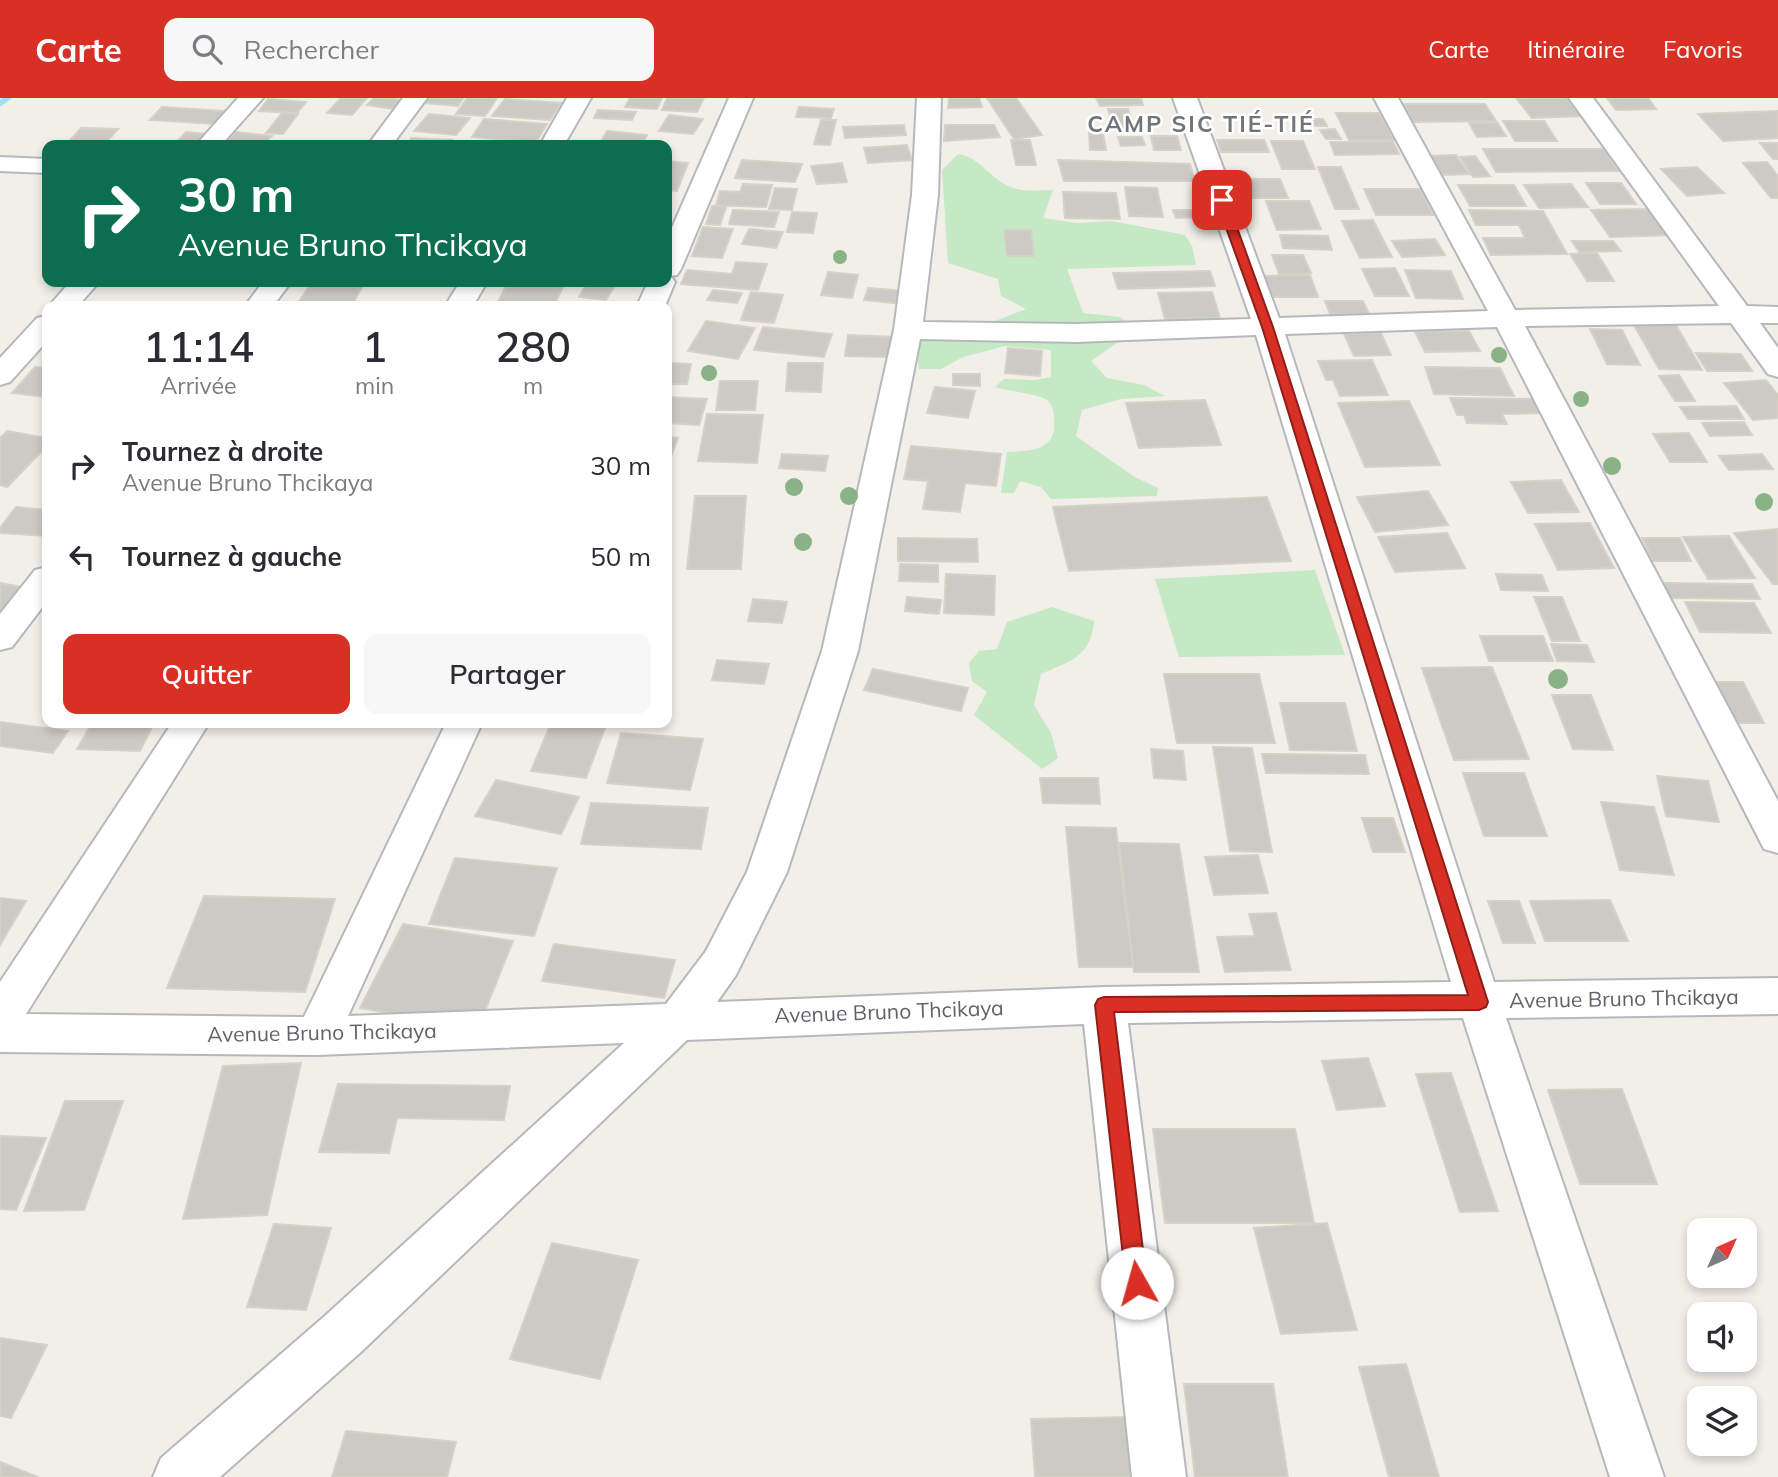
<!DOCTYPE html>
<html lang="fr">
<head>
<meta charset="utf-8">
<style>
  body { margin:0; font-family:Mulish,sans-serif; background:#f7f7f7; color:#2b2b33; height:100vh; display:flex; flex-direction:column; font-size:26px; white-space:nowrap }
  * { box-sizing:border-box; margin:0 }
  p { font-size:23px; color:#7c7c81 }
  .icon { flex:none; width:38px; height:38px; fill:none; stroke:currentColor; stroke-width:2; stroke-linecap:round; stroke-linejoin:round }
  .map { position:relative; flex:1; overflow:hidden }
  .drawer { position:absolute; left:42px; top:203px; width:630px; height:427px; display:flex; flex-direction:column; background:#fff; border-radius:14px; box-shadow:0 4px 10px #0003 }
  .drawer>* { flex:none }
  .banner { position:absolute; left:42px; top:42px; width:630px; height:147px; border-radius:14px; box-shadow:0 4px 10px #0003; background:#0b6e4f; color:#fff; overflow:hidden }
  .needle { width:46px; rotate:45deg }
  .buttons { position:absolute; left:1687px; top:1120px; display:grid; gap:14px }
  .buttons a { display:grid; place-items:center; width:70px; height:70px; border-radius:14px; background:#fff; box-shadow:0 4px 10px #0003; font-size:35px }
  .pin { position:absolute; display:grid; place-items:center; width:60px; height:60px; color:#fff; margin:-30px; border-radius:14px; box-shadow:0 4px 10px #0006 }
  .me { position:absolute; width:77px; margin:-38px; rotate:353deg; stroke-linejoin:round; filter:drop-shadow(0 0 5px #0008) }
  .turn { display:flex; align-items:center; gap:24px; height:147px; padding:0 21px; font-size:32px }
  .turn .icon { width:91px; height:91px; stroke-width:2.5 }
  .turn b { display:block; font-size:49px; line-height:60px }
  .eta { display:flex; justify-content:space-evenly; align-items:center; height:119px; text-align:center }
  .eta b { font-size:42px; font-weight:600; line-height:49px }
  .button { display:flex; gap:14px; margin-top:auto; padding:14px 21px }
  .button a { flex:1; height:80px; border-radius:14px; background:#d93025; color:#fff; font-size:28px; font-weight:600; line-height:80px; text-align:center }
  .button a+a { background:#f7f7f7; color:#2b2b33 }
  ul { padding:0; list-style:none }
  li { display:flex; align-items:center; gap:21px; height:91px; padding:0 21px }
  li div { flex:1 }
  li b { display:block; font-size:26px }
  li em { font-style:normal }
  header { display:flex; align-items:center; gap:42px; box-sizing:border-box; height:98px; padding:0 35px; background:#d93025; color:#fff }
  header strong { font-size:33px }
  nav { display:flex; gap:38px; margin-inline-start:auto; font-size:24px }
  .search { width:490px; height:63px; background:#f7f7f7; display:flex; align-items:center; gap:18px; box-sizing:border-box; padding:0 24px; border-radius:14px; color:#7c7c81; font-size:26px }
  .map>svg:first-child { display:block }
</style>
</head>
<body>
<header>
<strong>Carte</strong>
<div class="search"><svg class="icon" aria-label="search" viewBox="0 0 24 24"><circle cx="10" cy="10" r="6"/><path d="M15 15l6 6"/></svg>Rechercher</div>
<nav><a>Carte</a><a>Itinéraire</a><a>Favoris</a></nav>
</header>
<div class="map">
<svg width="1778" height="1379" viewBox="0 0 1778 1379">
  <rect width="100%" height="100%" fill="#f1efe8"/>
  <path fill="#c5e8c5" d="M958,56C981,59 992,84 1014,90C1025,94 1042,92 1053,92L1043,120L1077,125L1111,123L1185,137L1192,148L1196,167L1067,171L1083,215L1120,219L1131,228L990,225L1026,211L1001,198L998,181L948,165L942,72Z
    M915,236L1128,237L1091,263L1107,280L1144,287L1165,298L1121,301L1082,312L1076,338L1133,378L1158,390L1157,398L1051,401L1041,389L1020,383L1014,395H1001L1007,354C1028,353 1057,353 1054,324C1054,317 1054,308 1048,303C1042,296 1006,293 995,289L1004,281L1035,282L1051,279V252L1005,248L963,259L941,271H919Z
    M1315,472L1345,557L1179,559L1155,481Z
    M1052,509L1094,523C1091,559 1070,563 1041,576L1034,607L1051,635L1058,660L1042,671L974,617L987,594L972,583L969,565L979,553L997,551L1007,524Z"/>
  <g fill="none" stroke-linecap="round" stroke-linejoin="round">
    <path fill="#aadaff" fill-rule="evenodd" d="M3,0H12L0,9V2Z"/>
  </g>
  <path fill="#cccac5" stroke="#d6d1c6" stroke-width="2" d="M341,0H367L352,17L327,15Z
    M374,0H386L402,2L394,11L367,7Z
    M428,0H463L458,8L424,5Z
    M467,0H497L485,18L456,16Z
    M630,0H662L657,11L625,9Z
    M667,0H704L697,14L662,12Z
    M949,0H979L982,9L948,10Z
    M987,0H1016L1042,37L1014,41Z
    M1096,0H1141L1143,7L1100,8Z
    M1516,0H1566L1581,18L1532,20Z
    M1607,0H1648L1656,11L1616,12Z
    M268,1L306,4L297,15L259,13Z
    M505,1L561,5L550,22L492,18Z
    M1403,6H1485L1496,23L1413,24Z
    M162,9L226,13L215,26L150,22Z
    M799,9L834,11L831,20L796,19Z
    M1108,11H1128L1135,32H1114Z
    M598,12L636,14L632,22L594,20Z
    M1778,13V40L1723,43L1698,16Z
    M282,15L298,16L283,36L266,35Z
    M1336,15H1379L1394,42H1349Z
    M429,16L470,20L456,37L414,33Z
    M669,17L703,21L693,36L659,33Z
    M484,21L547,26L536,44L472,39Z
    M1304,21H1323L1327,28H1308Z
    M821,22H836L830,47L814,46Z
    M1503,23H1544L1557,43H1515Z
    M1497,24L1506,38L1477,39L1469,25Z
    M904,27L906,37L845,40L843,29Z
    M945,27H994L1000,39L944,43Z
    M81,30L118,31L104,47H66Z
    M1335,31L1341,41H1326L1320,32Z
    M607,33L647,37L641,47H579H599Z
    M186,34L207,36L197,47H174Z
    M236,34L272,38L262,47H223Z
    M1089,35H1103L1106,52H1090Z
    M1151,38H1177L1181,52H1154Z
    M1118,39H1142L1145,47L1121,48Z
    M411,40L452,42L449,47H407Z
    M1011,42H1030L1036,67H1016Z
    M1217,42H1264L1269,54H1221Z
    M318,43L356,46L314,47Z
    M1271,43H1303L1315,71H1282Z
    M1330,44H1393L1399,56L1335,57Z
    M1760,45H1778V61H1773Z
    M907,47L912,62L868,65L864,50Z
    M1483,51H1603L1618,73L1496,74Z
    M1456,57L1469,76L1443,77L1430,58Z
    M1475,58L1490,78L1473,79L1460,59Z
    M742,62L802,66L795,84L735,80Z
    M1058,62L1190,66L1195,83H1064Z
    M667,63L688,65L677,93L667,92Z
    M1767,64L1778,78V100H1771L1743,65Z
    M842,65L847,84L817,86L811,68Z
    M1318,69H1341L1359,111H1335Z
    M1697,69L1724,95L1687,98L1661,71Z
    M1231,81H1280L1288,100H1237Z
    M1586,85H1621L1636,106H1600Z
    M743,86L772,87L766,109L716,107L720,93L740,94Z
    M1571,86L1588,109L1539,110L1524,87Z
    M1458,87H1514L1526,108H1470Z
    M1125,89L1157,90L1163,119L1129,118Z
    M775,90L797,91L792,112L769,111Z
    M1364,91H1420L1433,117H1376Z
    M1063,94L1116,95L1120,121L1065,120Z
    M1266,103H1309L1321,131L1277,132Z
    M712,108L726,109L720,127L706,126Z
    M1651,111L1671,137L1610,139L1591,112Z
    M733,112L779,114L774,129L729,126Z
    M1173,112H1206L1208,119L1176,120Z
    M1469,112L1543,113L1567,156L1491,157L1483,140H1525L1519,127H1476Z
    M792,114L817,115L813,135L787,134Z
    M1373,122L1392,159L1360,160L1342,123Z
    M703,129L733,131L722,160L692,158Z
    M749,131L783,134L776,150L742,146Z
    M1004,132H1031L1034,158H1007Z
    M1280,137L1328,138L1332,152L1283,150Z
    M1435,141L1445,157L1402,159L1392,143Z
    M1572,143H1613L1621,153L1579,154Z
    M1597,155L1614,183H1587L1570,156Z
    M1272,157H1303L1311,175L1279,176Z
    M736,164L767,166L758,192L681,186L687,172L732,176Z
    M1395,170L1409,198H1375L1362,171Z
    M1405,172L1451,173L1463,201L1416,200Z
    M1210,173L1215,188L1118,191L1113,175Z
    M828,174L858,177L852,200L821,197Z
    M1310,177L1318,199H1265L1258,178Z
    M312,184H325L364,186L351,208H296Z
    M508,184H565L555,206L496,208Z
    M588,184H598L616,186L606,202L579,199Z
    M868,190L905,193L901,206L864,202Z
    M713,192L742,195L737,205L707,202Z
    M751,194L783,197L774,225L741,222Z
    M1212,194L1220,220L1165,221L1158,195Z
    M1325,203H1363L1369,216H1330Z
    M706,223L755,230L738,261L688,253Z
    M1634,227H1676L1702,272L1659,271Z
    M763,229L832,236L824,259L754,252Z
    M1590,231L1622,232L1640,267L1607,266Z
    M1469,233L1480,253L1425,254L1415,234Z
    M1381,235L1391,257L1354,258L1344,236Z
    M848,237L894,239L891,259L845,258Z
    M1008,250L1042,253L1040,278L1005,275Z
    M1696,255L1741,256L1752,273H1707Z
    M1372,262L1388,297L1340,298L1333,282H1326L1318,263Z
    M667,265L691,266L687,286H667Z
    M788,265H823L821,294L786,293Z
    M35,269L47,270V299L12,295Z
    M1425,269L1500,270L1514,298L1434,296Z
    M953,276H980V288L953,287Z
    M1679,277L1695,303H1675L1659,278Z
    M1766,282L1778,297V320L1753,322L1724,285Z
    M720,283H758L755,312H716Z
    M935,289L975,293L968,320L927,315Z
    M667,299L707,301L699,327L667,325Z
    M1450,300L1536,301L1543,315L1502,316L1507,326L1467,325L1464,317H1457Z
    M1205,302L1221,347L1139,350L1126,305Z
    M1409,303L1440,367L1365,369L1338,305Z
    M1736,308L1744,321H1688L1680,309Z
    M707,316L763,317L757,365L698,363Z
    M1744,324L1752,337L1710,338L1702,325Z
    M7,333L47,340V348L7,389L0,387V340Z
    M1689,335L1707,364H1670L1653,336Z
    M667,339L678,340L667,369Z
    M911,348L1001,356L996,388L965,385L960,414L923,411L928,383L904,381Z
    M782,356L828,358L825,373L779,370Z
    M1762,356L1773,371L1729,372L1719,358Z
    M1561,382L1579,414L1528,415L1511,384Z
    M1428,393L1448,427L1375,434L1357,399Z
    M695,398H746L741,471H687Z
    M1267,399L1291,463L1069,473L1053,409Z
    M16,409L47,412V438L0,435V430Z
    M1590,425L1614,470L1558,472L1535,426Z
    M1778,431V486H1773L1734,435Z
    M1447,435L1465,470L1395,474L1378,439Z
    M1729,438L1755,480L1708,481L1683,439Z
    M898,440L977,441L978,464L898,463Z
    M1642,440H1680L1691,463H1653Z
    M900,466L938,467V484L899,483Z
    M946,476L995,478L994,517L944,515Z
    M1496,476L1542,477L1548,493L1501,492Z
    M0,485L32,491L0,526Z
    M1662,485L1752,486L1760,501L1669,500Z
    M907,499L941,502L939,516L905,513Z
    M1534,499H1562L1580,543H1552Z
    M753,501L787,504L782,525L748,523Z
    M1685,504L1754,505L1771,535L1700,534Z
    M1480,538H1543L1553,563H1489Z
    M1551,546L1587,547L1594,564L1557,563Z
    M717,562L769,566L764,586L712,582Z
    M1492,569L1529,661L1454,662L1422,570Z
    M873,571L968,590L961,613L864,592Z
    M1164,576H1259L1275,645H1177Z
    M1714,584H1743L1764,625H1736Z
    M1552,597H1591L1613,652L1573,651Z
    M1280,605H1345L1357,653L1290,652Z
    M0,624L68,633L53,655L0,648Z
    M92,625H154L140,653L77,651Z
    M551,625L605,630L586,680L531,673Z
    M621,635L703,641L690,692L607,685Z
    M1213,649L1252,650L1272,754L1230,753Z
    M1151,651L1183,653L1186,682L1154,680Z
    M1262,656L1365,657L1369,676L1266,675Z
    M1463,675H1524L1547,738H1484Z
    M1657,678L1708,683L1719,724L1666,718Z
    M1040,680H1098L1100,706L1043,705Z
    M496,682L579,699L561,736L475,718Z
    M1601,704L1654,709L1674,777L1620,772Z
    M591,705L708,710L701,751L581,746Z
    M1362,720H1393L1405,754H1373Z
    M1066,729L1116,730L1133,869H1079Z
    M1119,745L1179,746L1199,874H1134Z
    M1258,757L1268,795L1214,797L1205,759Z
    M455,760L557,770L534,838L429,826Z
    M204,798L335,801L305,894L167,890Z
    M0,800L26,803L0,847Z
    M1610,802L1628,843H1545L1530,803Z
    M1488,803H1519L1535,845H1503Z
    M1276,815L1291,872L1225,874L1217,839L1255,838L1249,816Z
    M403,826L513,843L478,930L360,910Z
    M554,846L675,862L664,900L542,883Z
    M1368,960L1385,1008L1337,1012L1322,963Z
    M301,965L267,1117L183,1121L223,968Z
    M1451,975L1498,1113L1460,1114L1416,976Z
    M338,986L510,988L504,1022L397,1020L389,1055L319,1054Z
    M1622,991L1657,1086H1580L1548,992Z
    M65,1003H123L84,1112L24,1113Z
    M1153,1031H1295L1314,1125H1165Z
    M0,1038L46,1040L16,1112L0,1111Z
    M1327,1125L1357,1232L1281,1236L1254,1130Z
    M274,1126L331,1130L306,1212L247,1209Z
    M552,1145L638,1162L600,1281L510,1261Z
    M0,1240L47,1247L11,1320L0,1318Z
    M1406,1266L1439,1379H1389L1359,1269Z
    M1184,1286H1273L1288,1379H1195Z
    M1132,1319L1139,1379H1035L1031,1321Z
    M346,1333L456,1344L447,1379H332Z
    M0,1364L38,1379H0Z"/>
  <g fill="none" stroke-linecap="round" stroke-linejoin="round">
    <g stroke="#b5b8bc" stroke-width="4">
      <path id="minor" d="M238,0H263L221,47H196Z
        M403,0H427L392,47H368Z
        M567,0H591L564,47H540Z
        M729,0H753L681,171L677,177L671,178L675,184L665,208H637L648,184H667V141Z
        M917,0H941L938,97L923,224L1076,226L1251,221L1173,0H1197L1279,220L1488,213L1374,0H1398L1515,212L1719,208L1569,0H1593L1747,208L1778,209V225H1760L1778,250V279L1768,276L1731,225L1525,228L1778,703V755L1764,751L1497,229L1285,236L1494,884L1778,880V916L1506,920L1664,1379H1610L1463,920L1128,925L1186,1379H1132L1084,926L687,942L362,1253L220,1379H153L161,1360L326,1217L624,945L317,957L0,954V884L172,625H209L26,916L304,919L446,625H482L348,918L666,906L706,853L747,774L822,553L894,232L912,97ZM1256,237L1451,884L1104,889L717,904L736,877L787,774L858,553L920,241L1076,244Z
        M0,59L47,61V75L0,73Z
        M70,184H99L78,208H49Z
        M263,184H291L273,208H245Z
        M460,184H487L473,208H445Z
        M47,218V243L10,284L0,287V260L37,220Z
        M47,469V503L12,549L0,552V516L35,472Z"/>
    </g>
    <use href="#minor" fill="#fff" fill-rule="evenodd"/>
  </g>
  <g fill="#89b387">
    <circle cx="840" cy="159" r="7"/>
    <circle cx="1499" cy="257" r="8"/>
    <circle cx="709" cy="275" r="8"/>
    <circle cx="1581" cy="301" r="8"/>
    <circle cx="1612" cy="368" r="9"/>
    <circle cx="794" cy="389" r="9"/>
    <circle cx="849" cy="398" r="9"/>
    <circle cx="1764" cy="404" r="9"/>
    <circle cx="803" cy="444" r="9"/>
    <circle cx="1558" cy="581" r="10"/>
  </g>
  <path fill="#d93025" stroke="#8d1f18" stroke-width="2" d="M1222,99L1227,102L1273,229L1488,904L1486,909L1479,912L1114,914L1147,1185L1144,1192L1137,1194L1129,1192L1126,1185L1095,907L1098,901L1104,899L1468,897L1262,229L1216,102Z"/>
  <g text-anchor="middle" stroke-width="5" stroke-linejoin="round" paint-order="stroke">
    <g font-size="21" fill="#5f6368" stroke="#fff">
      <text transform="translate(1624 901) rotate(-1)" y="7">Avenue Bruno Thcikaya</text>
      <text transform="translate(889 914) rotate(-2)" y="7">Avenue Bruno Thcikaya</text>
      <text transform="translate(322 935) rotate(-1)" y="7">Avenue Bruno Thcikaya</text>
    </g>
    <g font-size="23" font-weight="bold" letter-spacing="2" fill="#70757a" stroke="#fff">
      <text x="1201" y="34">CAMP SIC TIÉ-TIÉ</text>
    </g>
  </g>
</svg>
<div class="buttons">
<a><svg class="needle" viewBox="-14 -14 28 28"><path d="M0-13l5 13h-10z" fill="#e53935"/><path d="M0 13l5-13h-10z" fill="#7c7c81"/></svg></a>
<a><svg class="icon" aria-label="sound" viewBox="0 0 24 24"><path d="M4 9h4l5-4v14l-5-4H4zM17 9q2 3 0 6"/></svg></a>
<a><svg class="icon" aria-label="layers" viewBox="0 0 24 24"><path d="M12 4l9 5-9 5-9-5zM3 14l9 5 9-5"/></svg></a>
</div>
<div class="pin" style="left:1222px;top:102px;background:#d93025"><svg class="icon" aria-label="arrive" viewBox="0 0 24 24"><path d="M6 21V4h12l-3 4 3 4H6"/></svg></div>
<svg class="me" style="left:1137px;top:1185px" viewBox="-20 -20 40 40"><circle r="19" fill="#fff"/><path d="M0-13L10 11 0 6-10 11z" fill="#d93025"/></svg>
<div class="banner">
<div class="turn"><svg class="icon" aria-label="right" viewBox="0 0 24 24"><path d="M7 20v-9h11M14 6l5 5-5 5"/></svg><div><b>30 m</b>Avenue Bruno Thcikaya</div></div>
</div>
<section class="drawer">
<div class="eta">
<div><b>11:14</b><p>Arrivée</p></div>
<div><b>1</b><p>min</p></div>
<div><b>280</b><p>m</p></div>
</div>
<ul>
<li><svg class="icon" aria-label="right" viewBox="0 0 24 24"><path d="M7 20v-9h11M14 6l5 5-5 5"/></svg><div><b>Tournez à droite</b><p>Avenue Bruno Thcikaya</p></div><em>30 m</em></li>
<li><svg class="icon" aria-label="left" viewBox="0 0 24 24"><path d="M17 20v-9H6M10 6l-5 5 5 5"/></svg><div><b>Tournez à gauche</b></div><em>50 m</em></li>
</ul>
<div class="button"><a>Quitter</a><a>Partager</a></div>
</section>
</div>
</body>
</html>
